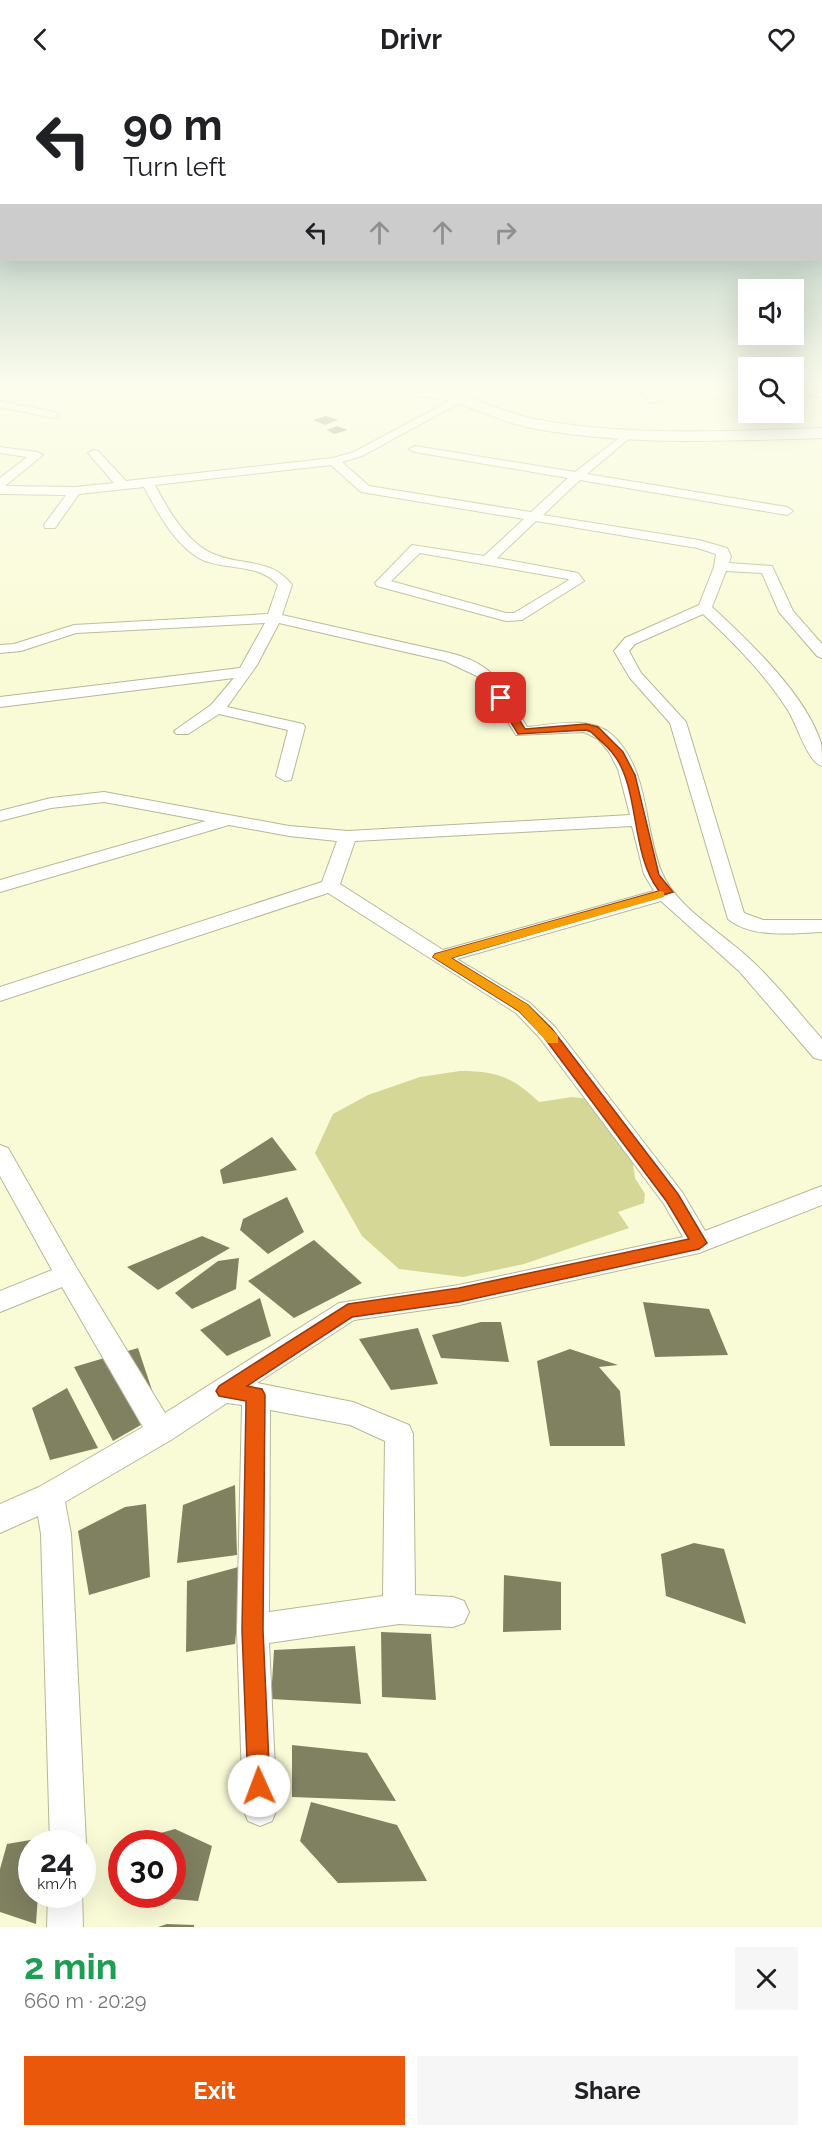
<!DOCTYPE html>
<html lang="en">
<head>
<meta charset="utf-8">
<style>
  body { margin:0; font-family:Raleway,sans-serif; background:#f6f6f6; color:#202124; height:100vh; display:flex; flex-direction:column; font-size:22px; white-space:nowrap }
  * { box-sizing:border-box; margin:0 }
  p { font-size:20px; color:#757577 }
  .icon { flex:none; width:33px; height:33px; fill:none; stroke:currentColor; stroke-width:2; stroke-linecap:round; stroke-linejoin:round }
  .map { position:relative; height:1849px; overflow:hidden }
  .panel { display:flex; flex-direction:column; background:#fff; flex:1 }
  .panel>* { flex:none }
  .hud { position:absolute; left:0px; top:0px; width:822px; height:183px; box-shadow:0 6px 24px #0002; background:#fff; color:#202124; overflow:hidden }
  .buttons { position:absolute; left:738px; top:201px; display:grid; gap:12px }
  .buttons a { display:grid; place-items:center; width:66px; height:66px; border-radius:0px; background:#fff; box-shadow:0 6px 24px #0002; font-size:30px }
  .speed { position:absolute; left:18px; top:1752px; display:flex; gap:12px; font-size:30px; font-weight:700; text-align:center }
  .speed>* { display:grid; place-content:center; width:78px; height:78px; border-radius:50%; background:#fff; box-shadow:0 6px 24px #0002; line-height:1 }
  .speed small { font-size:15px; font-weight:400 }
  .speed .limit { border:9px solid #d22; background:#fff; color:#111 }
  .pin { position:absolute; display:grid; place-items:center; width:51px; height:51px; color:#fff; margin:-26px; border-radius:12px; box-shadow:0 3px 9px #0006 }
  .me { position:absolute; width:66px; margin:-33px; rotate:358deg; stroke-linejoin:round; filter:drop-shadow(0 0 4px #0008) }
  .turn { display:flex; align-items:center; gap:21px; height:126px; padding:0 24px; font-size:27px }
  .turn .icon { width:78px; height:78px; stroke-width:2.5 }
  .turn b { display:block; font-size:42px; line-height:51px }
  .lanes { display:flex; align-items:center; height:57px; padding:0 24px; background:#0003; justify-content:center; gap:30px; direction:ltr }
  .lanes .off { opacity:.35 }
  .round { display:grid; place-items:center; flex:none; width:63px; height:63px; border-radius:0px; background:#f6f6f6 }
  .summary { display:flex; align-items:center; justify-content:space-between; height:102px; padding:0 24px }
  h1 { font-size:36px; font-weight:700; line-height:45px; color:#1e9e55 }
  .primary-button { display:flex; gap:12px; margin-top:auto; padding:12px 24px }
  .primary-button a { flex:1; height:69px; border-radius:0px; background:#ea580c; color:#fff; font-size:24px; font-weight:700; line-height:69px; text-align:center }
  .primary-button a+a { background:#f6f6f6; color:#202124 }
  header { display:flex; justify-content:space-between; align-items:center; height:78px; padding:0 24px; background:#fff; font-size:27px; font-weight:700 }
  .map>svg:first-child { display:block }
</style>
</head>
<body>
<header><svg class="icon" aria-label="back" viewBox="0 0 24 24"><path d="M15 5l-7 7 7 7"/></svg>Drivr<svg class="icon" aria-label="heart" viewBox="0 0 24 24"><path d="M12 20l-8-8c-3-5 5-10 8-4 3-6 11-1 8 4z"/></svg></header>
<div class="map">
<svg width="822" height="1849" viewBox="0 0 822 1849">
  <rect width="100%" height="100%" fill="#f9fbd7"/>
  <path fill="#d5d796" d="M460,993C498,993 512,999 539,1024L572,1019L589,1021L632,1079L635,1100L645,1116L644,1125L618,1134L629,1150L524,1186L463,1199L399,1191L362,1158L315,1075L333,1036L368,1017L420,999Z"/>
  <path fill="#808161" d="M326,338L338,342L325,347L313,342Z
    M337,348L348,352L334,356L327,352Z
    M272,1059L297,1092L223,1106L220,1092Z
    M287,1119L304,1154L268,1176L240,1152L243,1141Z
    M202,1158L230,1170L158,1212L127,1189Z
    M314,1162L362,1205L294,1240L248,1203Z
    M239,1180L236,1211L192,1231L175,1215L218,1183Z
    M260,1220L271,1258L227,1278L200,1252Z
    M643,1224L709,1231L728,1277L655,1279Z
    M481,1244H501L509,1284L441,1280L432,1257Z
    M418,1250L438,1306L391,1312L359,1261Z
    M138,1270L160,1336L113,1363L74,1289Z
    M570,1271L618,1287L599,1289L620,1313L625,1368H550L537,1283Z
    M67,1310L98,1370L50,1382L32,1330Z
    M235,1407L237,1477L177,1485L183,1427Z
    M146,1426L150,1499L89,1517L78,1453L125,1429Z
    M694,1465L724,1471L746,1546L666,1518L661,1476Z
    M242,1488L235,1566L186,1574L187,1503Z
    M504,1497L561,1504V1552L503,1554Z
    M381,1554L431,1556L436,1622L382,1619Z
    M355,1568L361,1626L271,1621L274,1572Z
    M292,1667L367,1675L396,1723L292,1719Z
    M311,1724L397,1747L427,1803L338,1805L300,1763Z
    M175,1751L212,1768L198,1823L138,1818L172,1816V1766L124,1765Z
    M42,1760L41,1766H32V1816H38L36,1846L0,1834V1791L7,1766Z
    M167,1846L194,1847V1849H158Z"/>
  <g fill="none" stroke-linecap="round" stroke-linejoin="round">
    <g stroke="#b6b895" stroke-width="2">
      <path id="street" d="M636,309H647L660,323L651,325Z
        M698,309H709L719,320L710,322Z
        M794,310L822,313V319L794,316Z
        M457,319L461,320V324L362,378L342,384L369,408L531,434L568,400L415,374L409,371L415,368L575,394L628,353L632,354V358L587,396L787,429L793,433L787,437L580,402L543,437L699,462L727,470L731,478L729,485L772,488L793,533L822,566V580L817,578L779,534L762,495L726,493L712,529C749,563 806,617 821,665C822,672 822,681 822,688C808,685 797,647 789,634C766,597 735,566 703,536L635,566L629,573L641,595L686,644L744,835L763,842H822V854C793,855 752,861 728,841L670,645L630,600L614,573L625,560L699,527L714,489L716,476L697,470L536,443L497,480L578,495L584,503L522,542L506,543L377,508L375,505L412,467L484,478L524,441L361,414L331,387L155,407C168,432 188,467 216,477C243,488 272,480 292,507L282,537L450,575C498,587 503,610 527,649C553,647 589,637 611,656C650,690 643,750 662,795C676,829 724,856 752,883C778,907 799,935 822,961V982L814,980L740,894L661,823L457,881L530,925L555,949L682,1114L705,1153L822,1108V1127L699,1175L459,1227L354,1242L257,1305L353,1324L409,1347L413,1356L415,1517L453,1519L464,1523L469,1534L464,1545L453,1549L399,1546L269,1565L277,1731L272,1743L260,1748L248,1743L243,1731L237,1552L242,1327L227,1325L171,1362L65,1424L71,1456L86,1766L82,1774V1766H50L41,1456L38,1438L0,1455V1426L39,1409L143,1349L62,1209L0,1234V1213L52,1192L0,1098V1067L8,1070L76,1189L165,1335L339,1225L459,1207L683,1159L664,1126L539,959L516,935L328,815L0,923V909L322,804L337,763L289,758L229,747L0,814V802L206,743L104,724L51,730L0,743V733L51,720L104,714L289,748L348,753L630,737L618,691L609,674L598,661L584,654L516,657L481,600L445,583L279,545L257,587L227,629L303,646L305,649L291,702L285,703L276,698L288,652L219,636L188,656H176L174,653L211,627L234,600L0,629V619L240,590L265,545L76,555L21,573L0,575V567L14,566L74,547L268,536L278,507C260,486 229,492 205,483C177,471 157,434 144,409L79,416L55,450H45L44,447L66,417L0,416V400L27,379L0,375V369L37,374L43,377L5,408L75,409L114,405L88,375L94,372L98,373L126,403L333,380L354,374ZM420,475L568,501L569,502L514,535H506L391,503ZM632,748L644,796L654,813L443,872L340,806L355,763ZM270,1332L350,1347L385,1363L383,1518L269,1534Z
        M0,323L54,334L59,337L54,340L0,329Z
        M82,1812L83,1849H47L48,1816H82Z"/>
    </g>
    <g stroke="#b6b895" stroke-width="2">
      <path id="secondary" d="M384,309C405,309 426,308 447,313C477,321 505,335 535,341C628,359 727,353 822,350V360C726,363 626,368 531,350C500,344 471,327 440,321C428,318 390,317 384,309Z"/>
    </g>
    <use href="#street" fill="#fff" fill-rule="evenodd"/>
    <use href="#secondary" fill="#fff" fill-rule="evenodd"/>
  </g>
  <linearGradient id="sky" x2="0" y2="1"><stop stop-color="#8aaba5"/><stop offset="0.54" stop-color="#fcfded"/><stop offset="1" stop-color="#fcfded" stop-opacity="0"/></linearGradient>
  <rect width="822" height="568" fill="url(#sky)"/>
  <path fill="#ea580c" stroke="#983908" stroke-width="1.5" d="M498,618H505L525,651L586,646L598,649L623,674L635,697L659,797L673,814L451,880L528,927L552,951L678,1116L707,1165L699,1171L459,1224L352,1239L247,1308L262,1311L265,1317L263,1552L270,1708L267,1716L259,1720L251,1716L248,1708L242,1552L246,1323L219,1318L216,1313L219,1308L348,1226L459,1210L689,1161L667,1124L543,958L519,933L433,879L435,876L659,813C630,775 640,711 614,677C608,668 598,661 591,654L586,652L518,656L496,620Z"/>
  <path fill="#f59e0b" d="M660,813L664,814V819L451,880L528,927L558,958V965H548L519,933L433,879L435,876Z"/>
</svg>
<div class="buttons">
<a><svg class="icon" aria-label="sound" viewBox="0 0 24 24"><path d="M4 9h4l5-4v14l-5-4H4zM17 9q2 3 0 6"/></svg></a>
<a><svg class="icon" aria-label="search" viewBox="0 0 24 24"><circle cx="10" cy="10" r="6"/><path d="M15 15l6 6"/></svg></a>
</div>
<div class="speed"><div>24<small>km/h</small></div><div class="limit">30</div></div>
<div class="pin" style="left:501px;top:620px;background:#d93025"><svg class="icon" aria-label="arrive" viewBox="0 0 24 24"><path d="M6 21V4h12l-3 4 3 4H6"/></svg></div>
<svg class="me" style="left:259px;top:1708px" viewBox="-20 -20 40 40"><circle r="19" fill="#fff"/><path d="M0-13L10 11 0 6-10 11z" fill="#ea580c"/></svg>
<div class="hud">
<div class="turn"><svg class="icon" aria-label="left" viewBox="0 0 24 24"><path d="M17 20v-9H6M10 6l-5 5 5 5"/></svg><div><b>90 m</b>Turn left</div></div>
<div class="lanes"><svg class="icon" aria-label="left" viewBox="0 0 24 24"><path d="M17 20v-9H6M10 6l-5 5 5 5"/></svg><svg class="icon off" aria-label="ahead" viewBox="0 0 24 24"><path d="M12 20V5M6 11l6-6 6 6"/></svg><svg class="icon off" aria-label="ahead" viewBox="0 0 24 24"><path d="M12 20V5M6 11l6-6 6 6"/></svg><svg class="icon off" aria-label="right" viewBox="0 0 24 24"><path d="M7 20v-9h11M14 6l5 5-5 5"/></svg></div>
</div>
</div>
<section class="panel">
<div class="summary"><div><h1>2 min</h1><p>660 m · 20:29</p></div><a class="round"><svg class="icon" aria-label="close" viewBox="0 0 24 24"><path d="M6 6l12 12M18 6L6 18"/></svg></a></div>
<div class="primary-button"><a>Exit</a><a>Share</a></div>
</section>
</body>
</html>
